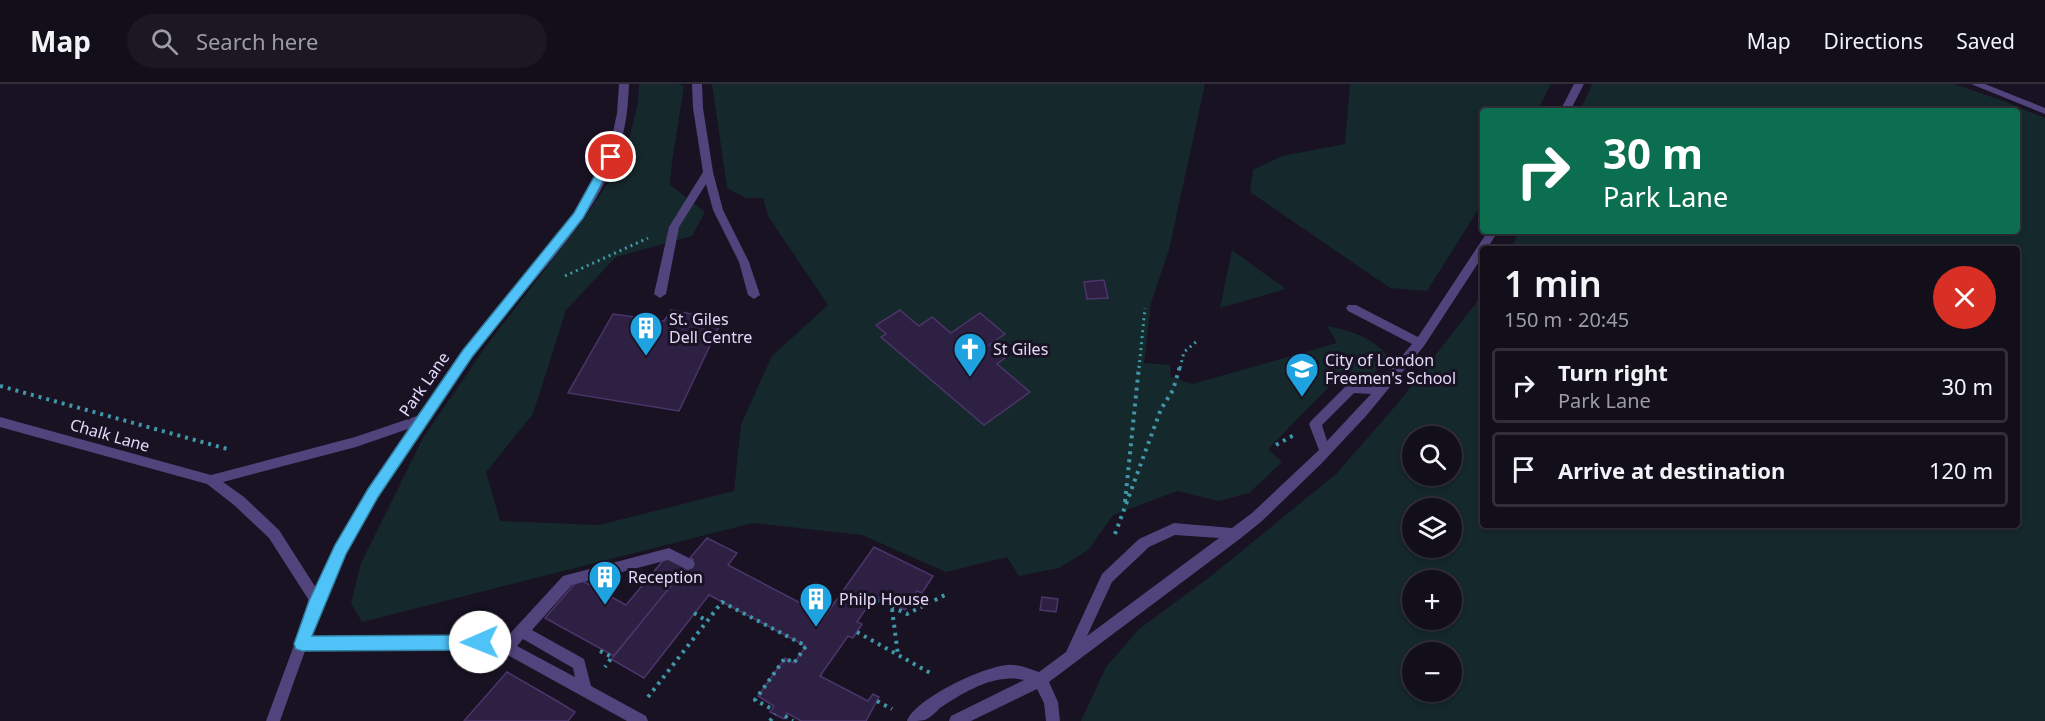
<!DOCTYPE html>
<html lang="en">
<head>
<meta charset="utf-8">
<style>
  body { margin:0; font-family:"Noto Sans",sans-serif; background:#1b1723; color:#f1f3f6; height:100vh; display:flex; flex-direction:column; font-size:22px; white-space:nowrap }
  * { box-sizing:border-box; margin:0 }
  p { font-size:20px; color:#9c9ca2 }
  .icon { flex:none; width:33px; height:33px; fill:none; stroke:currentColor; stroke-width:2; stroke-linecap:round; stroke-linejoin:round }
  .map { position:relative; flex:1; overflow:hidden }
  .details { position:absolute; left:1480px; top:162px; width:540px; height:282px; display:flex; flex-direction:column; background:#120e1a; border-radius:6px; box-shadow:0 3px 9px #0003,0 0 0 2px #312e39 }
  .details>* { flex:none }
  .hud { position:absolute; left:1480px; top:24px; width:540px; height:126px; border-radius:6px; box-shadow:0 3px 9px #0003,0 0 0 2px #312e39; background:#0b6e4f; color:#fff; overflow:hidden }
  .tools { position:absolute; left:1402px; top:342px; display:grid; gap:12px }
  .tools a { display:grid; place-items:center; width:60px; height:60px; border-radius:50%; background:#120e1a; box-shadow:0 3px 9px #0003,0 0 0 2px #312e39; font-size:30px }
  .pin { position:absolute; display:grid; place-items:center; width:51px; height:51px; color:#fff; margin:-26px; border:3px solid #fff; border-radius:50%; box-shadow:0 2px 6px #0007 }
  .me { position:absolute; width:66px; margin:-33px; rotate:269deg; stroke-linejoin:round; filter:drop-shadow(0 0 4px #0008) }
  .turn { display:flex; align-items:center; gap:21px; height:126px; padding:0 24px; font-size:27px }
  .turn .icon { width:78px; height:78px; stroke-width:2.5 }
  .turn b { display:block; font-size:42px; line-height:51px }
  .round { display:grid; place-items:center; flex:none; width:63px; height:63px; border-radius:32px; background:#1b1723 }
  .head { display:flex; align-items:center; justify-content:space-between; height:102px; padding:0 24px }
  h1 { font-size:36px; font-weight:600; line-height:45px }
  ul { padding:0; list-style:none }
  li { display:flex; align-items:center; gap:18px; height:75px; margin:0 12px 9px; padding:0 12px; border:3px solid #312e39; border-radius:6px }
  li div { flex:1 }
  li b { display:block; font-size:22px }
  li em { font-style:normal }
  header { display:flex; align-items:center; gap:36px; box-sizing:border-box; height:84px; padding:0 30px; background:#120e1a; border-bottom:2px solid #312e39 }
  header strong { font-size:28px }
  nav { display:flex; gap:33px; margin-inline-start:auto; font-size:21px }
  .search { width:420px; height:54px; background:#1b1723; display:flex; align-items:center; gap:15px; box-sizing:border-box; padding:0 21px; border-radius:33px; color:#9c9ca2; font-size:22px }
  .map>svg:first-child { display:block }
</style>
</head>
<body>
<header>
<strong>Map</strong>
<div class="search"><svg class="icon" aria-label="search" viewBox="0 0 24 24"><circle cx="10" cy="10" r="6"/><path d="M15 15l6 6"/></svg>Search here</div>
<nav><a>Map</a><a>Directions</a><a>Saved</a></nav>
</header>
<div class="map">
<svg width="2045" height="637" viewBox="0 0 2045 637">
  <rect width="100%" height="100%" fill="#181223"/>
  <path fill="#15282c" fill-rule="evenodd" d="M639,0H679L684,2L672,78L670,101L705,128L692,152L616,173L566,226L533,330L486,388L500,437L599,441L734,407L741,340L772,272L828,221L768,132L763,114H746L727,104L712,0H1205L1169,166L1151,219L1144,279L1170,281L1171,293L1192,300L1337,259L1327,242C1349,246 1375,254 1388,273L1369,295L1338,294L1268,365L1282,378L1249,409L1219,417L1177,407L1113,431L1088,466L1059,484L1019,492L1007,473L946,488L862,451L753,439L362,538L351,519L361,479L423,354L486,262L583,136L624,75L638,19Z
    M1350,0H1551L1537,27H1484L1483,118L1427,207L1390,204L1250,108L1253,86L1282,72L1345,60Z
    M1592,0H1954L2001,16L2045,34V637H1081L1106,583L1139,545L1211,492L1336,390L1398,319L1483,210L1484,441H2018V165H1510L1519,147H2018V27H1580ZM1452,352V392H1413V352ZM1413,424H1452V464H1413ZM1413,496H1452V536H1413ZM1413,568H1452V608H1413Z
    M1232,166L1286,205L1220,224Z"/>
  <path fill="#2e2042" stroke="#4b356a" stroke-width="1.5" d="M1104,196L1108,214L1087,215L1084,198Z
    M671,226L722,236L679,327L568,309L613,230L664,237Z
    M900,226L919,242L932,233L951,249L980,229L1005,250L989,261L1005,274L997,280L1030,308L984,341L881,253L886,250L876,241Z
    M707,454L737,469L728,481L825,532L874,463L933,492L922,509L917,507L905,526L879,513L875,518L872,516L857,538L862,540L853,554L848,552L820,592L868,617L873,610L879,613L866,637H801L787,629L784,635L770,628L774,622L758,612L785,574L794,579L806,562L709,511L644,594L611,575L693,475L690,474Z
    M666,473L686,483L614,572L545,534L579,495L626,521Z
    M1042,513L1058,515L1056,528L1040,526Z
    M507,588L557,617L575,628L568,637H464Z"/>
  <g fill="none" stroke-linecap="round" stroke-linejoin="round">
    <path stroke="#3f97a7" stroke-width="3" stroke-dasharray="2 4" stroke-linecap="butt" d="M565,192L648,154
      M1139,284L1145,224
      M1180,284L1184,268L1197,257"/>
    <path stroke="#3f97a7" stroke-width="4" stroke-dasharray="3 5" stroke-linecap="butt" d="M0,302L231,366
      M1276,361L1294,351
      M1125,418L1139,282
      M1115,450L1161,325L1173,306L1180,282
      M877,516L907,530L947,510
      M892,525L898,571
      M694,529L707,537
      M857,548L932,590
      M600,567L612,573L605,583
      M648,613L722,518L806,562L794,579L785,574L755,616L772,625
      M877,617L892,625
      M785,632L793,637
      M770,637L775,630"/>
    <path fill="#51437c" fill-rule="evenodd" d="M692,0H702L703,24L713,88L723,126L749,178L760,211L754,215L748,211L739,178L713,126L706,100L679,143L666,210L660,214L654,210L669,143L703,88L693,24Z
      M1574,0H1584L1570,27H1560Z
      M1488,147H1498L1487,165H1484V170L1424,262L1366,332L1321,380L1262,437L1241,454L1049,598L1058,618L1060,637H1046L1044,619L1037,605L971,637H949L951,632L1024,596C995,589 964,608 940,624C936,628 931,633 925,636C921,637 912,637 907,637C916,614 983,583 1007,581C1018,580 1028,584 1039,588L1066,568L1102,490L1139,455L1174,439L1232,444L1252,429L1319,366L1309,340L1311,337L1347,301H1378L1412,260L1348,227L1346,224L1348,221H1356L1418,253ZM1354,309L1371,310L1327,357L1322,341ZM1175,451L1219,454L1087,552L1112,498L1149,463Z
      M669,464L693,476L695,480L693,484L688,486L668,476L572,501L532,546L584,575L591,602L646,632L648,637H627L495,564L302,566L297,565L295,560L297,555L302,554L497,552L505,555L563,492ZM523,555L573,584L575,593L517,562Z"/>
    <path fill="#51437c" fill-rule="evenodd" d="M619,0H629C628,23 626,45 618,67C595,137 532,195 488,252C453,296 422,342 392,389C373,419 355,448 340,480C317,531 299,584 280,637H266L310,518L269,454L234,421L207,400L0,343V333L211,391L355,353L417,332L464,266L560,149L592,101L605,76L611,58L617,29ZM408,345L356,424L316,504L279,446L244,413L223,398L356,363Z
      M1971,0H1985L2045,24V30Z"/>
  </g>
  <path fill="#4fc3f7" stroke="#337fa1" stroke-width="1.5" d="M611,70L616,73L583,134L472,273L378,413L346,470L312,552L480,551L485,553L488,558L485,564L480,566L302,567L296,565L294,560L309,517L335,461L368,405L463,266L574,129L605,73Z"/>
  <defs>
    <g id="building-pin" transform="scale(1.725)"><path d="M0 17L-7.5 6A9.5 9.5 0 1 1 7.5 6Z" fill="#1ea3e0" stroke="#181223"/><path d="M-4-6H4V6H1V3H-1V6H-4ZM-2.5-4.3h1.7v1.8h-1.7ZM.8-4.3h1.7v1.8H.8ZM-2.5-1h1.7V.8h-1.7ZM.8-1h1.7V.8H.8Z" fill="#fff"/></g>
    <g id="church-pin" transform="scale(1.725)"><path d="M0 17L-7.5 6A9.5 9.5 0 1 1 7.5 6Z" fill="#1ea3e0" stroke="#181223"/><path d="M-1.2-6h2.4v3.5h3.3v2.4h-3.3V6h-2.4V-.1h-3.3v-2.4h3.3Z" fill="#fff"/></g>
    <g id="school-pin" transform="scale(1.725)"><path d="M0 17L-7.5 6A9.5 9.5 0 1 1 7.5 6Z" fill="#1ea3e0" stroke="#181223"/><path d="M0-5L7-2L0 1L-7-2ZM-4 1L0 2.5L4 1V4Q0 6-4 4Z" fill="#fff"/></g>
  </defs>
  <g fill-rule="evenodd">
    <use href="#building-pin" x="646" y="244"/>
    <use href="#church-pin" x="970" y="265"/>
    <use href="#school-pin" x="1302" y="285"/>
    <use href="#building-pin" x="605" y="493"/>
    <use href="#building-pin" x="816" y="515"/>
  </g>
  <g text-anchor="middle" stroke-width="6" stroke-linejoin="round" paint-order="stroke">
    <g font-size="16" fill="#e4d9fa" stroke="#181223" text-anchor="start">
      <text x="669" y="241">St. Giles<tspan x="669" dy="18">Dell Centre</tspan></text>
      <text x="993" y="271">St Giles</text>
      <text x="1325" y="282">City of London<tspan x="1325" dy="18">Freemen's School</tspan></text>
      <text x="628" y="499">Reception</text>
      <text x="839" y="521">Philp House</text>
    </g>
    <g font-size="16" fill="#e4d9fa" stroke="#181223">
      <text transform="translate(424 300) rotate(-55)" y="6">Park Lane</text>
      <text transform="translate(110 351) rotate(16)" y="6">Chalk Lane</text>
    </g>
  </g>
</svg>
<div class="tools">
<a><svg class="icon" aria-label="search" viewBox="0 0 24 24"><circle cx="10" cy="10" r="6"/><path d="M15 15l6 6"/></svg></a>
<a><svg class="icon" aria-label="layers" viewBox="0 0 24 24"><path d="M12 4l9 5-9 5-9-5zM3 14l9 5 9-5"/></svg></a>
<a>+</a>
<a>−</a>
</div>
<div class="pin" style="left:611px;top:73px;background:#d93025"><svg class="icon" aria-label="arrive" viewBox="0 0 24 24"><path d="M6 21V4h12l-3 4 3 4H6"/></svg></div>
<svg class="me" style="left:480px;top:558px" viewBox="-20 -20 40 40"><circle r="19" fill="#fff"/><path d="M0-13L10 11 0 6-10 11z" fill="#4fc3f7"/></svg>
<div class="hud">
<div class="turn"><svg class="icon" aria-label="right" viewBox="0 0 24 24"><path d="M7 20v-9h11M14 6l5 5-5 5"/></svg><div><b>30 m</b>Park Lane</div></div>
</div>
<section class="details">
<div class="head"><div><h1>1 min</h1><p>150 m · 20:45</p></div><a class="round" style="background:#d93025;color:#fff"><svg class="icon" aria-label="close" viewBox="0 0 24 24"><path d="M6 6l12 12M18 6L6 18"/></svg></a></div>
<ul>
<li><svg class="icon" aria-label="right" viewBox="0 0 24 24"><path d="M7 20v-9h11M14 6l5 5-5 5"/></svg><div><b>Turn right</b><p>Park Lane</p></div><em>30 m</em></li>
<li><svg class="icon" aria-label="arrive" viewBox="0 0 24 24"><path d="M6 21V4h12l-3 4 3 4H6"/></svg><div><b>Arrive at destination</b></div><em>120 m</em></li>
</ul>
</section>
</div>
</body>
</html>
